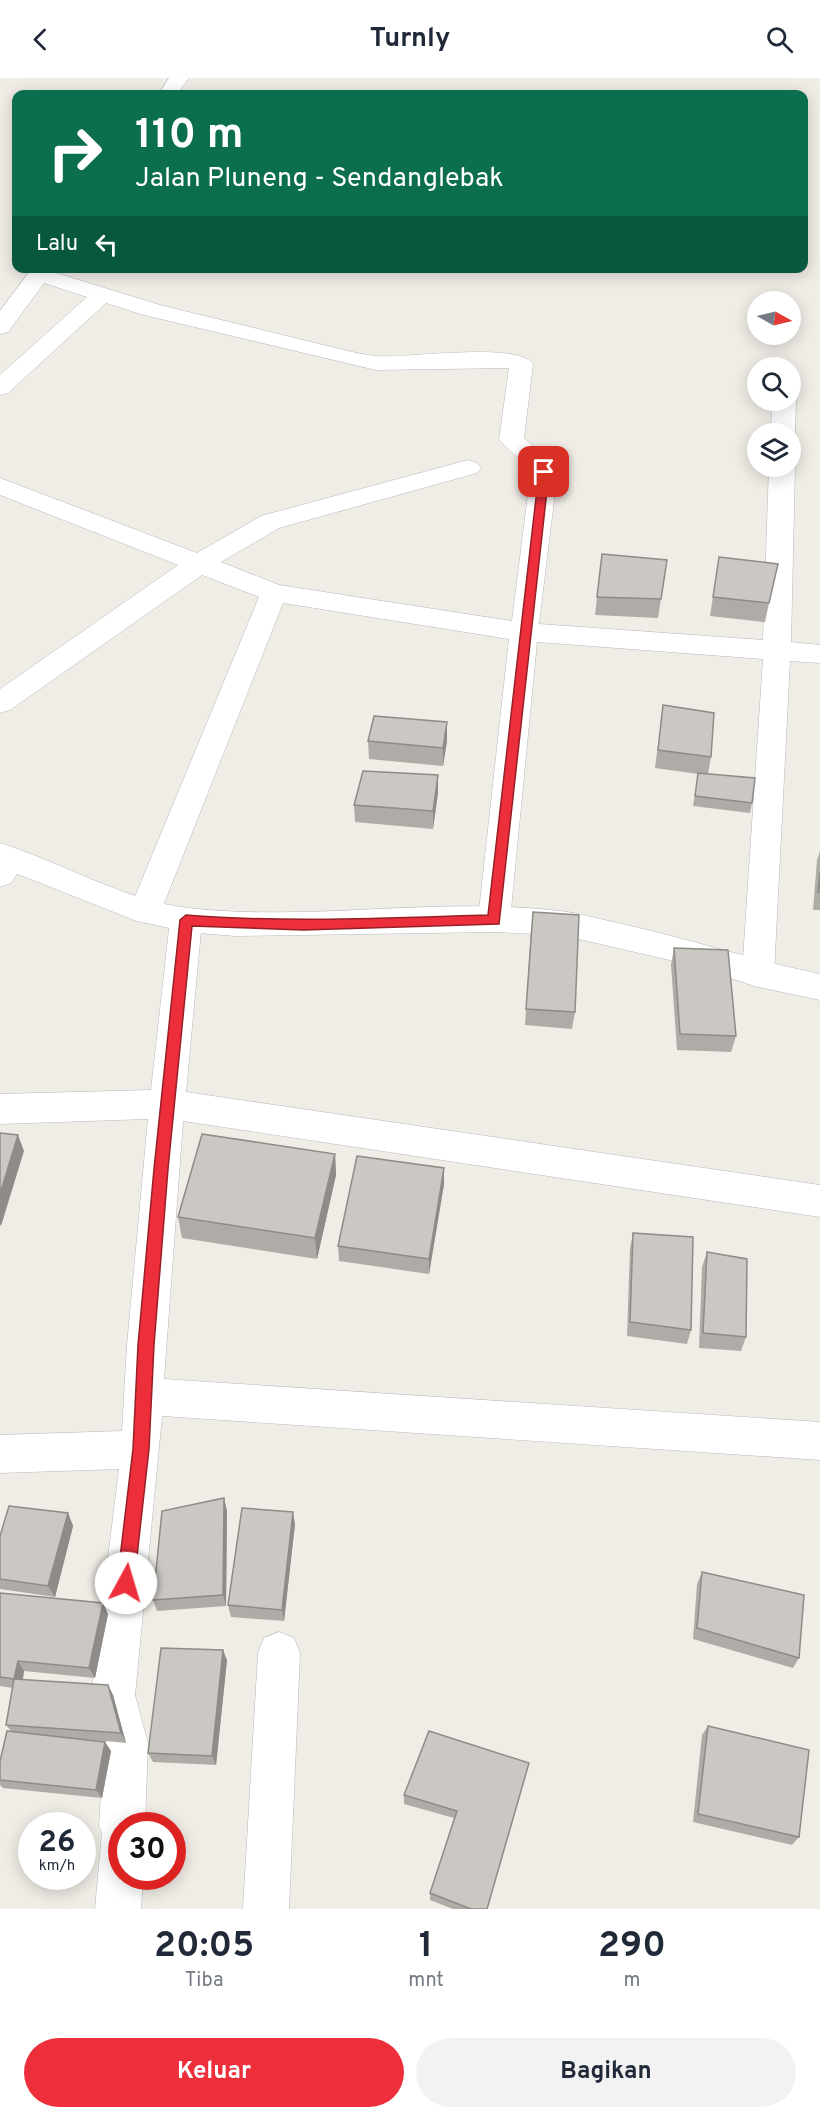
<!DOCTYPE html>
<html lang="id">
<head>
<meta charset="utf-8">
<style>
  body { margin:0; font-family:Overpass,sans-serif; background:#f2f2f3; color:#1f2937; height:100vh; display:flex; flex-direction:column; font-size:22px; white-space:nowrap }
  * { box-sizing:border-box; margin:0 }
  p { font-size:20px; color:#747a83 }
  .icon { flex:none; width:33px; height:33px; fill:none; stroke:currentColor; stroke-width:2; stroke-linecap:round; stroke-linejoin:round }
  .map { position:relative; height:1831px; overflow:hidden }
  .drawer { display:flex; flex-direction:column; background:#fff; flex:1 }
  .drawer>* { flex:none }
  .guide { position:absolute; left:12px; top:12px; width:796px; height:183px; border-radius:12px; box-shadow:0 3px 15px #0003; background:#0b6e4f; color:#fff; overflow:hidden }
  .needle { width:39px; rotate:98deg }
  .fabs { position:absolute; left:747px; top:213px; display:grid; gap:12px }
  .fabs a { display:grid; place-items:center; width:54px; height:54px; border-radius:50%; background:#fff; box-shadow:0 3px 15px #0003; font-size:30px }
  .speed { position:absolute; left:18px; top:1734px; display:flex; gap:12px; font-size:30px; font-weight:700; text-align:center }
  .speed>* { display:grid; place-content:center; width:78px; height:78px; border-radius:50%; background:#fff; box-shadow:0 3px 15px #0003; line-height:1 }
  .speed small { font-size:15px; font-weight:400 }
  .speed .limit { border:9px solid #d22; background:#fff; color:#111 }
  .pin { position:absolute; display:grid; place-items:center; width:51px; height:51px; color:#fff; margin:-26px; border-radius:12px; box-shadow:0 3px 9px #0006 }
  .me { position:absolute; width:66px; margin:-33px; rotate:6deg; stroke-linejoin:round; filter:drop-shadow(0 0 4px #0008) }
  .turn { display:flex; align-items:center; gap:21px; height:126px; padding:0 24px; font-size:27px }
  .turn .icon { width:78px; height:78px; stroke-width:2.5 }
  .turn b { display:block; font-size:42px; line-height:51px }
  .then { display:flex; align-items:center; height:57px; padding:0 24px; background:#0003; gap:12px; font-size:22px }
  .eta { display:flex; justify-content:space-evenly; align-items:center; height:102px; text-align:center }
  .eta b { font-size:36px; font-weight:700; line-height:42px }
  .button { display:flex; gap:12px; margin-top:auto; padding:12px 24px }
  .button a { flex:1; height:69px; border-radius:36px; background:#ec2f3b; color:#fff; font-size:24px; font-weight:700; line-height:69px; text-align:center }
  .button a+a { background:#f2f2f3; color:#1f2937 }
  header { display:flex; justify-content:space-between; align-items:center; height:78px; padding:0 24px; background:#fff; font-size:27px; font-weight:700 }
  .map>svg:first-child { display:block }
</style>
</head>
<body>
<header><svg class="icon" aria-label="back" viewBox="0 0 24 24"><path d="M15 5l-7 7 7 7"/></svg>Turnly<svg class="icon" aria-label="search" viewBox="0 0 24 24"><circle cx="10" cy="10" r="6"/><path d="M15 15l6 6"/></svg></header>
<div class="map">
<svg width="820" height="1831" viewBox="0 0 820 1831">
  <rect width="100%" height="100%" fill="#f0ece6"/>
  <g fill="none" stroke-linecap="round" stroke-linejoin="round">
    <g stroke="#b6b9bd" stroke-width="1">
      <path id="street" d="M169,0H189L177,16H159Z
        M32,190H55L53,194L160,227L348,273C357,275 366,277 375,278C406,281 517,263 533,286L524,360L552,385L557,398L539,546L763,562L769,388H790L791,383L795,388L791,564L820,567V585L790,583L774,896L770,905L758,909L746,905L742,896L763,581L537,564L510,842L505,851L494,854L483,851L478,842L509,561L283,525L161,833L156,842L145,845L134,842L129,833L259,519L202,497L10,632L0,635V611L178,487L0,417V400L197,475L261,438L468,382L477,385L481,390L477,395L279,450L221,484L279,507L512,543L531,392L499,362L509,290L376,292L144,237L106,225L8,315L0,317V297L87,219L44,205L8,254L0,256V233Z
        M790,316L796,322L795,356L790,362V356H771L772,322H790Z
        M11,769L22,773L27,781L11,805L0,809V773Z
        M186,830L197,833L202,842L186,1014L820,1107V1139L183,1043L164,1301L820,1344V1382L162,1338L135,1617L148,1665L145,1748H122V1798H143L141,1831H95L102,1754L99,1748L104,1665L91,1617L119,1391L0,1395V1357L122,1353L127,1267L148,1041L0,1046V1016L151,1012L170,842L175,833Z
        M279,1554L294,1560L300,1575L289,1831H243L258,1575L264,1560Z"/>
    </g>
    <g stroke="#b4babd" stroke-width="1">
      <path id="secondary" d="M0,765C61,784 125,823 188,830C312,844 437,818 560,833C579,835 599,841 618,845C686,860 752,882 820,896V922L758,909L687,886L561,857L494,854L235,858L186,854L134,842L0,789Z"/>
    </g>
    <use href="#street" fill="#fff" fill-rule="evenodd"/>
    <use href="#secondary" fill="#fff" fill-rule="evenodd"/>
  </g>
  <path fill="#afaba7" d="M602,476L667,482L658,540L595,537Z
    M719,479L769,525L765,544L710,538Z
    M663,627L711,679L708,696L752,725L750,735L693,728L698,696L655,690Z
    M447,644V663L443,688L369,681L368,663Z
    M438,697V715L433,751L355,744L354,727Z
    M820,773V832H813L817,782Z
    M531,851L575,934L572,951L525,947Z
    M674,870L736,958L731,974L677,972L671,887Z
    M335,1076L336,1097L317,1181L182,1160L178,1139Z
    M444,1090V1106L429,1196L339,1183L338,1168Z
    M633,1155L691,1252L687,1266L627,1258L630,1170Z
    M707,1174L746,1259L741,1273L699,1270L702,1189Z
    M224,1420L227,1433L226,1528L157,1533L153,1522Z
    M68,1435L73,1448L55,1519L0,1511V1458Z
    M295,1446L284,1543L231,1539L228,1527Z
    M702,1494L799,1580L793,1590L693,1561L697,1506Z
    M0,1515L103,1525L108,1536L95,1600L24,1593L23,1602L108,1607L113,1617L126,1665L84,1661L105,1664L111,1673L102,1720L3,1710L0,1707V1683L11,1653L6,1647L13,1610L0,1608Z
    M227,1582L216,1687L153,1684L148,1675Z
    M708,1648L799,1759L792,1767L693,1744L702,1657Z
    M529,1685L487,1831H453L430,1822V1815L454,1740L404,1726V1717Z"/>
  <path fill="#8e8b88" d="M447,644V663L443,688V670Z
    M438,697V715L433,751V733Z
    M18,1057L24,1073L1,1148L0,1146V1116Z
    M335,1076L336,1097L317,1181L315,1160Z
    M444,1090V1106L429,1196V1181Z
    M224,1420L227,1433L226,1528L223,1517Z
    M293,1434L295,1446L284,1543L282,1532Z
    M68,1435L73,1448L55,1519L48,1508Z
    M103,1525L108,1536L95,1600L89,1590Z
    M223,1572L227,1582L216,1687L212,1678Z
    M18,1583L24,1593L21,1611L14,1601Z
    M108,1607L113,1617L126,1665L121,1655Z
    M105,1664L111,1673L102,1720L96,1712Z"/>
  <path fill="#cbc7c2" stroke="#8e8b88" stroke-width="1.5" d="M602,476L667,482L661,521L597,519Z
    M719,479L778,486L769,525L713,519Z
    M663,627L714,635L711,679L658,672Z
    M374,638L447,644L443,670L368,663Z
    M363,693L438,697L433,733L354,727Z
    M698,695L755,700L752,725L695,718Z
    M820,794V814H818Z
    M533,834L579,837L575,934L526,931Z
    M674,870L728,872L736,958L680,956Z
    M0,1055L18,1057L0,1116Z
    M202,1056L335,1076L315,1160L178,1139Z
    M357,1078L444,1090L429,1181L338,1168Z
    M633,1155L693,1159L691,1252L630,1244Z
    M707,1174L747,1181L746,1259L703,1255Z
    M224,1420L223,1517L153,1522L162,1433Z
    M9,1428L68,1435L48,1508L0,1501V1458Z
    M242,1430L293,1434L282,1532L228,1527Z
    M702,1494L804,1517L799,1580L697,1550Z
    M0,1515L103,1525L89,1590L18,1583L14,1601L0,1599Z
    M161,1570L223,1572L212,1678L148,1675Z
    M14,1601L108,1607L121,1655L6,1647Z
    M708,1648L809,1672L799,1759L698,1736Z
    M7,1653L105,1664L96,1712L0,1702V1683Z
    M429,1653L529,1685L487,1831H471L430,1815L457,1733L404,1717Z"/>
  <path fill="#ec2f3b" stroke="#991f26" stroke-width="1.5" d="M544,391L549,394L499,846L303,852L192,848L168,1091L154,1267L149,1371L134,1505L132,1511L126,1514L120,1511L117,1505L133,1371L138,1267L154,1091L180,842L186,837C286,845 387,840 488,837L539,394Z"/>
</svg>
<div class="fabs">
<a><svg class="needle" viewBox="-14 -14 28 28"><path d="M0-13l5 13h-10z" fill="#e53935"/><path d="M0 13l5-13h-10z" fill="#747a83"/></svg></a>
<a><svg class="icon" aria-label="search" viewBox="0 0 24 24"><circle cx="10" cy="10" r="6"/><path d="M15 15l6 6"/></svg></a>
<a><svg class="icon" aria-label="layers" viewBox="0 0 24 24"><path d="M12 4l9 5-9 5-9-5zM3 14l9 5 9-5"/></svg></a>
</div>
<div class="speed"><div>26<small>km/h</small></div><div class="limit">30</div></div>
<div class="pin" style="left:544px;top:394px;background:#d93025"><svg class="icon" aria-label="arrive" viewBox="0 0 24 24"><path d="M6 21V4h12l-3 4 3 4H6"/></svg></div>
<svg class="me" style="left:126px;top:1505px" viewBox="-20 -20 40 40"><circle r="19" fill="#fff"/><path d="M0-13L10 11 0 6-10 11z" fill="#ec2f3b"/></svg>
<div class="guide">
<div class="turn"><svg class="icon" aria-label="right" viewBox="0 0 24 24"><path d="M7 20v-9h11M14 6l5 5-5 5"/></svg><div><b>110 m</b>Jalan Pluneng - Sendanglebak</div></div>
<div class="then">Lalu<svg class="icon" aria-label="left" viewBox="0 0 24 24"><path d="M17 20v-9H6M10 6l-5 5 5 5"/></svg></div>
</div>
</div>
<section class="drawer">
<div class="eta">
<div><b>20:05</b><p>Tiba</p></div>
<div><b>1</b><p>mnt</p></div>
<div><b>290</b><p>m</p></div>
</div>
<div class="button"><a>Keluar</a><a>Bagikan</a></div>
</section>
</body>
</html>
